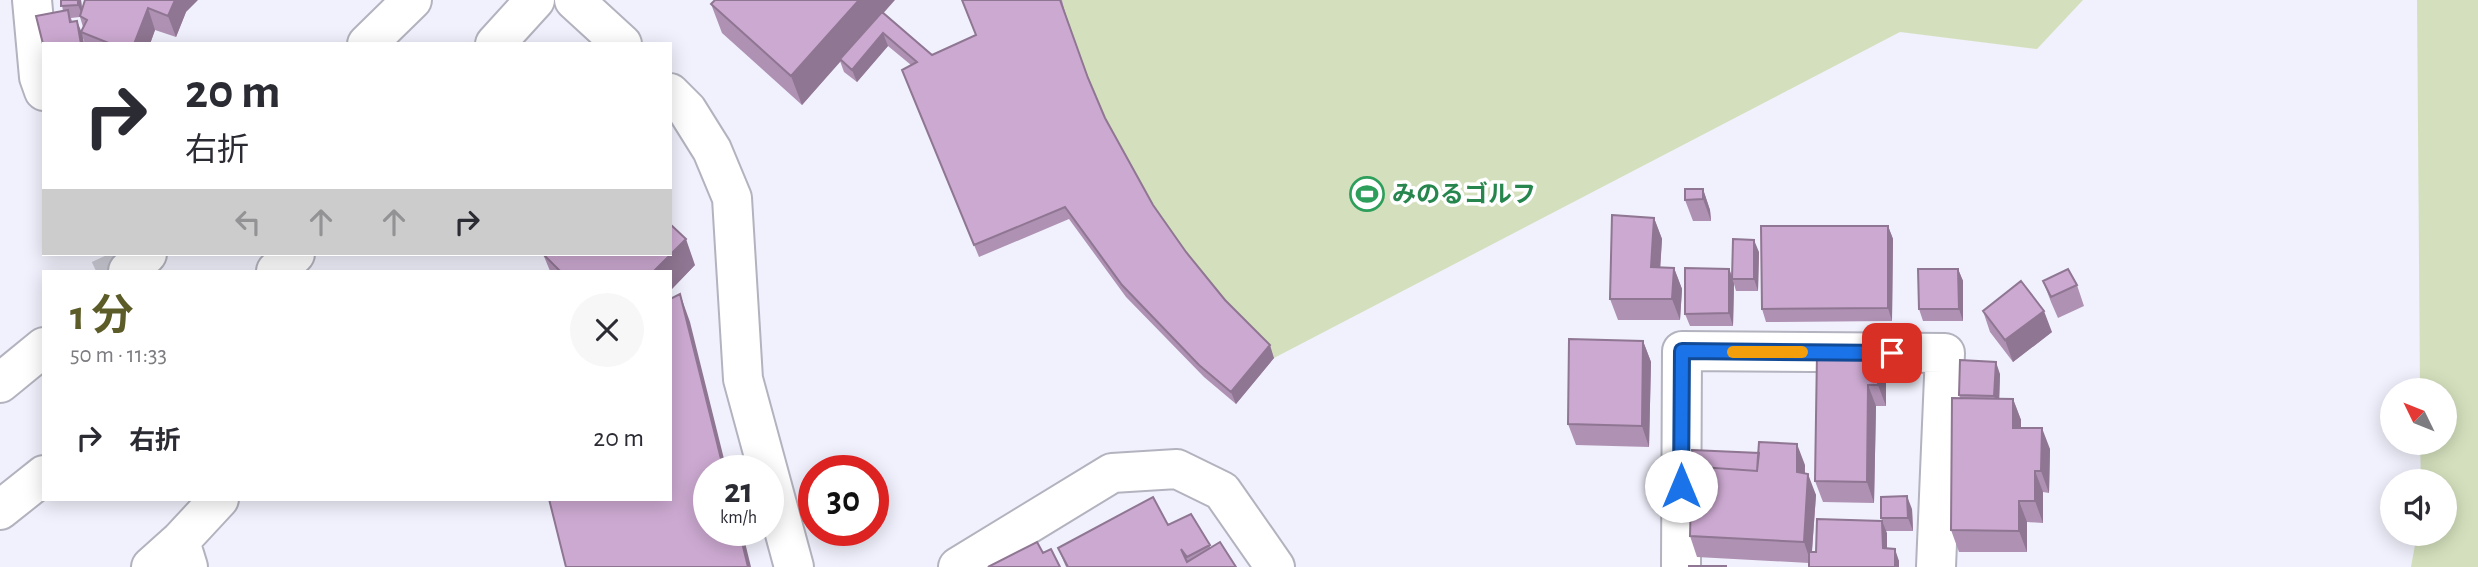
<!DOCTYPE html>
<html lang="ja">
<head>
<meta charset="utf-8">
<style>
  body { margin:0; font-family:"Alegreya Sans","Noto Sans JP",sans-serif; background:#f7f7f7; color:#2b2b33; height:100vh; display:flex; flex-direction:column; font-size:26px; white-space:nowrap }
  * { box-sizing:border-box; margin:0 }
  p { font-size:23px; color:#7c7c81 }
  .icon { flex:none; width:38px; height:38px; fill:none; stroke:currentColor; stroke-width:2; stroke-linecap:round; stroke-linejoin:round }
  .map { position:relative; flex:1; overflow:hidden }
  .sheet { position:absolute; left:42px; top:270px; width:630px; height:231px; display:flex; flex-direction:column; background:#fff; border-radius:0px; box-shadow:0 4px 18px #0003 }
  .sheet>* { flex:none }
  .banner { position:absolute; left:42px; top:42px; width:630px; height:214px; border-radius:0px; box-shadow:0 4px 18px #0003; background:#fff; color:#2b2b33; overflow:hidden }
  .needle { width:46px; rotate:313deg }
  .controls { position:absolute; left:2380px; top:378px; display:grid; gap:14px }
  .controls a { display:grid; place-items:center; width:77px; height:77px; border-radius:50%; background:#fff; box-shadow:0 4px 18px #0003; font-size:35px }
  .speed { position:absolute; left:693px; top:455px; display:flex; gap:14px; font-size:35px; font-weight:700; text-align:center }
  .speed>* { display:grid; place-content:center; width:91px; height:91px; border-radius:50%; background:#fff; box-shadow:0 4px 18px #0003; line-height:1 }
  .speed small { font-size:18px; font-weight:400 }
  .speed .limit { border:10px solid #d22; background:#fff; color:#111 }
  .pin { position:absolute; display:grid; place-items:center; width:60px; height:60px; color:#fff; margin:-30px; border-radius:14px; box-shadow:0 4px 10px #0006 }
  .me { position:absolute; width:77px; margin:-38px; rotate:0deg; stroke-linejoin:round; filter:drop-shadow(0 0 5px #0008) }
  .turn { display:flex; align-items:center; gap:24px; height:147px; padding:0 28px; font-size:32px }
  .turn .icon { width:91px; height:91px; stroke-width:2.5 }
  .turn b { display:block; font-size:49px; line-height:60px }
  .lanes { display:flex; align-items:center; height:66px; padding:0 28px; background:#0003; justify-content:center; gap:35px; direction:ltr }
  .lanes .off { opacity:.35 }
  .round { display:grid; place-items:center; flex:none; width:74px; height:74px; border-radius:37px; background:#f7f7f7 }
  .headline { display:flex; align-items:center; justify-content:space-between; height:119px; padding:0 28px }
  h1 { font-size:42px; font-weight:700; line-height:52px; color:#5c5c29 }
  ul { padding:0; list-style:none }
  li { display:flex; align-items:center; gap:21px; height:98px; padding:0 28px }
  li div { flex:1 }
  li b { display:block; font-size:26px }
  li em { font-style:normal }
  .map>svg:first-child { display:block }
</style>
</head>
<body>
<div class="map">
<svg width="2478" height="567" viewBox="0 0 2478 567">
  <rect width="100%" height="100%" fill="#f1f1fd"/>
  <path fill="#d4e0bd" d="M1062,0H2083L2037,49L1900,32L1274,358C1259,343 1243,328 1230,312C1155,225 1088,112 1062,0Z
    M2417,0H2478V567H2411L2417,534H2445V481H2421L2420,443H2445V390H2420Z"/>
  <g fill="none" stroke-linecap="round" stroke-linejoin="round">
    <path stroke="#cacad4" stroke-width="38" stroke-dasharray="38 19" stroke-linecap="butt" d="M109,254L117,271"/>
    <g stroke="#b2b3be" stroke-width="42">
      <path id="minor" d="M32,0L39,77L44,91
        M574,0L622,44
        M670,93L687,110L712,150L732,198L743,379L768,471
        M768,471L794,567
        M151,567L180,541
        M188,567L180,541L219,499
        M958,567L1112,473L1177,469L1222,491L1275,567
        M1681,567L1682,351L1945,353L1936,567"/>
    </g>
    <g stroke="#b2b3be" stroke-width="42">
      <path id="highway" d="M367,44L412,0
        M495,44L535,0
        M128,271L147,254
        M276,271L295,254
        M0,383L44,347
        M0,510L44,475"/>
    </g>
    <use href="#minor" stroke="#fff" stroke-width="38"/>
    <use href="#highway" stroke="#fff" stroke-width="38"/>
  </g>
  <path fill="#af91b4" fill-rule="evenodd" d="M61,0H81L82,8L85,0L186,12L176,37L155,30L150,44H85L82,35L84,44L63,11ZM80,17L83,27L81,32L72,21L71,18Z
    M962,0H1062L1065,12L1088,80L1105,118L1153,205L1186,252L1274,358L1236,404L1204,377L1126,297L1069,219L979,257L902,70L911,65L888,46L857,82L844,72L840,61L802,105L722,33L711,4L883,13L932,55L976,35Z
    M1703,189L1710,210L1711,221H1693L1685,200Z
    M1654,218L1662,239L1660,267L1674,268L1682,289L1680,320H1618L1610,299Z
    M1888,226L1893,239L1892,321L1766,322L1762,309Z
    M1759,252L1758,291H1736L1734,284L1733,326H1690L1685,314L1729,269L1732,275Z
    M543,254L695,265L670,291V271H550Z
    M1958,269L1963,281V321H1923L1919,309Z
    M2043,281L2077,285L2084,306L2058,318L2051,302Z
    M1983,311L2052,332L2013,362L1990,332Z
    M1643,341L1651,362L1649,447L1576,445L1568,424Z
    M1879,356L1886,377V406H1876L1874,503L1823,502L1815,481Z
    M2000,374L1999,399H2013L2021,420V428L2050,449L2049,493L2043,492V523L2027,522V552H1959L1951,530L1960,398L1959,395Z
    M1805,465V473L1816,495L1812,552H1816L1882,521L1881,518L1912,509L1913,531H1886L1887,548L1899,561V567H1809V563L1697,557L1690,536L1700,496V486H1696L1691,474Z
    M1168,525L1210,545V548L1236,567H1066L1058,548Z"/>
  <path fill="#8f7692" d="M78,0H81L83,17L78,5Z
    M175,0H198L186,12L176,37L168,16Z
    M859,0H895L802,105L791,76Z
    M148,8L155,30L150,44H134Z
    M77,21L82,33L84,44H81Z
    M883,33L888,46L857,82L852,70Z
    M1703,189L1710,210L1711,221L1703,199Z
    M1654,218L1662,239L1659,289L1651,267Z
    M1888,226L1893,239L1892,321L1888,308Z
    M686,239L695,265L670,291V271H654Z
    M1754,240L1759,252L1758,291L1754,279Z
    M1674,268L1682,289L1680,320L1672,299Z
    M1729,269L1734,284L1733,326L1729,313Z
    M1958,269L1963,281V321L1959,309Z
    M680,294L690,322L727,471H724Z
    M2044,311L2052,332L2013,362L2005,340Z
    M1643,341L1651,362L1649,447L1642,426Z
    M1270,345L1274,358L1236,404L1231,392Z
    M1879,356L1886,377V406L1878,385Z
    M1996,362L2000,374L1999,408L1994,396Z
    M1868,385L1876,406L1874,503L1867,482Z
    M2013,399L2021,420V449L2013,428Z
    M2042,428L2050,449L2049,493L2041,471Z
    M1797,444L1805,465L1804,494L1797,472Z
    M2035,471L2043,492V523L2035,501Z
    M1808,474L1816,495L1811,563L1804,542Z
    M1907,496L1912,509L1913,531L1908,518Z
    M2019,501L2027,522V552L2019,531Z
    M1882,521L1887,533V560L1883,548Z
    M739,530H742L751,567H748Z
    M1895,549L1899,561V567H1895Z"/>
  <path fill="#cca9d1" stroke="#8f7692" stroke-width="2" d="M61,0H78V5L61,6Z
    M85,0H175L168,16L148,8L134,44H111L81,32L87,20L80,16Z
    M715,0H859L791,76L711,4Z
    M962,0H1060L1088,78L1105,118L1153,205L1186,252L1225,300L1270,345L1231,392L1199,365L1122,285L1065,207L974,245L902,70L917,62L883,33L852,70L840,59L882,12L932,55L976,35Z
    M68,10L70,22L77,21L81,44H44V48L36,16Z
    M1685,189H1703V199L1685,200Z
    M1612,215L1654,218L1651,267L1674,268L1672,299H1610Z
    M670,224L686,239L654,271H560L543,254H670Z
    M1761,226H1888V308L1762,309Z
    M1733,239L1754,240V279H1732Z
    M1685,268L1729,269V313L1685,314Z
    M1918,269H1958L1959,309H1919Z
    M2068,269L2077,285L2051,297L2043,281Z
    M2021,281L2044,311L2005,340L1983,311Z
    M680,294L724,471H709V530H739L748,567H566L549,499H670V299Z
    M1569,339L1643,341L1642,426L1568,424Z
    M1817,353L1879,356L1878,385H1868L1867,482L1815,481Z
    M1960,360L1996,362L1994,396L1959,395Z
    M1952,398L2013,399V428H2042L2041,471H2035V501H2019V531L1951,530Z
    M1759,442L1797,444V472L1808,474L1804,542L1690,536L1691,496H1700L1701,467L1757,471Z
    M1692,450L1759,453L1757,471L1701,467V474H1691Z
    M1907,496L1908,518H1881V497Z
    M1153,497L1168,525L1191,514L1210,545L1187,557L1181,549L1187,562L1220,542L1236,567H1068L1058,548Z
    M1817,519L1882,521L1883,548L1895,549V567H1809V552H1816Z
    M1037,542L1043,553L1051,549L1060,567H988Z
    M1688,566H1726V567Z"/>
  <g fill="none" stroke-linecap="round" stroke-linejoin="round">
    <g stroke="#114b97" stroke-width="18">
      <path id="route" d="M1681,486L1682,351L1892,353"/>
    </g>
    <use href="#route" stroke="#1a73e8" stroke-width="12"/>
    <path stroke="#f59e0b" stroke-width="12" d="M1733,352H1802"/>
  </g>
  <defs>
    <g id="stadium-ring" transform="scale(1.75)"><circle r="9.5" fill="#fff" stroke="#2e9e5b" stroke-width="1.5"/><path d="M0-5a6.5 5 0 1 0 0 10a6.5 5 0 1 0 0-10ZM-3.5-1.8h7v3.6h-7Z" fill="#2e9e5b"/></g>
  </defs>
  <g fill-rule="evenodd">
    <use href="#stadium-ring" x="1367" y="194"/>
  </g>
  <g text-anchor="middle" stroke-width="7" stroke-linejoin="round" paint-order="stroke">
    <g font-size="24" font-weight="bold" fill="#27864d" stroke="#fff" text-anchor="start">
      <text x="1392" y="202">みのるゴルフ</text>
    </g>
  </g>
</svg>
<div class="controls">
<a><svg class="needle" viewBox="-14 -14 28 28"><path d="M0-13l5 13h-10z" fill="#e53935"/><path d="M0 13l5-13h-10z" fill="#7c7c81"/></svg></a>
<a><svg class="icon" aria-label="sound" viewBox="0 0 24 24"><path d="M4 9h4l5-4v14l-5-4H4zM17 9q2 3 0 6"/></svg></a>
</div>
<div class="speed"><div>21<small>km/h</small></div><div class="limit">30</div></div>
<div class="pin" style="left:1892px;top:353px;background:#d93025"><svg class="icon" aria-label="arrive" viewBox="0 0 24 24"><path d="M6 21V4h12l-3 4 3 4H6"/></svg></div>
<svg class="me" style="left:1681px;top:486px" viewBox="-20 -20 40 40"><circle r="19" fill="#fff"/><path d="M0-13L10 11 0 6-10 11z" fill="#1a73e8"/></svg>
<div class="banner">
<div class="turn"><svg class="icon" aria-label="right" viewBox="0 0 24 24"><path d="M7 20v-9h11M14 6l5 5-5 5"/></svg><div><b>20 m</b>右折</div></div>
<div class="lanes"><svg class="icon off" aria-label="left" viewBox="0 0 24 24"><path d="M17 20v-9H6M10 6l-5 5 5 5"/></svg><svg class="icon off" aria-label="ahead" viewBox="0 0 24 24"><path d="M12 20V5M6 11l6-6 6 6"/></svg><svg class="icon off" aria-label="ahead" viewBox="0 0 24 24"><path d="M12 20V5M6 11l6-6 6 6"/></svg><svg class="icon" aria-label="right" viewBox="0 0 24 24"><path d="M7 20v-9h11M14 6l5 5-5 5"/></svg></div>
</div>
<section class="sheet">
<div class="headline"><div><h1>1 分</h1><p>50 m · 11:33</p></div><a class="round"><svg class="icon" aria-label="close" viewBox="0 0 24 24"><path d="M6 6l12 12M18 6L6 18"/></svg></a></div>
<ul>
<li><svg class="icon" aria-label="right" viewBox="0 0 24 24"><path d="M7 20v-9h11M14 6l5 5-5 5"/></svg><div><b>右折</b></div><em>20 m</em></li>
</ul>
</section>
</div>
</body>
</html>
